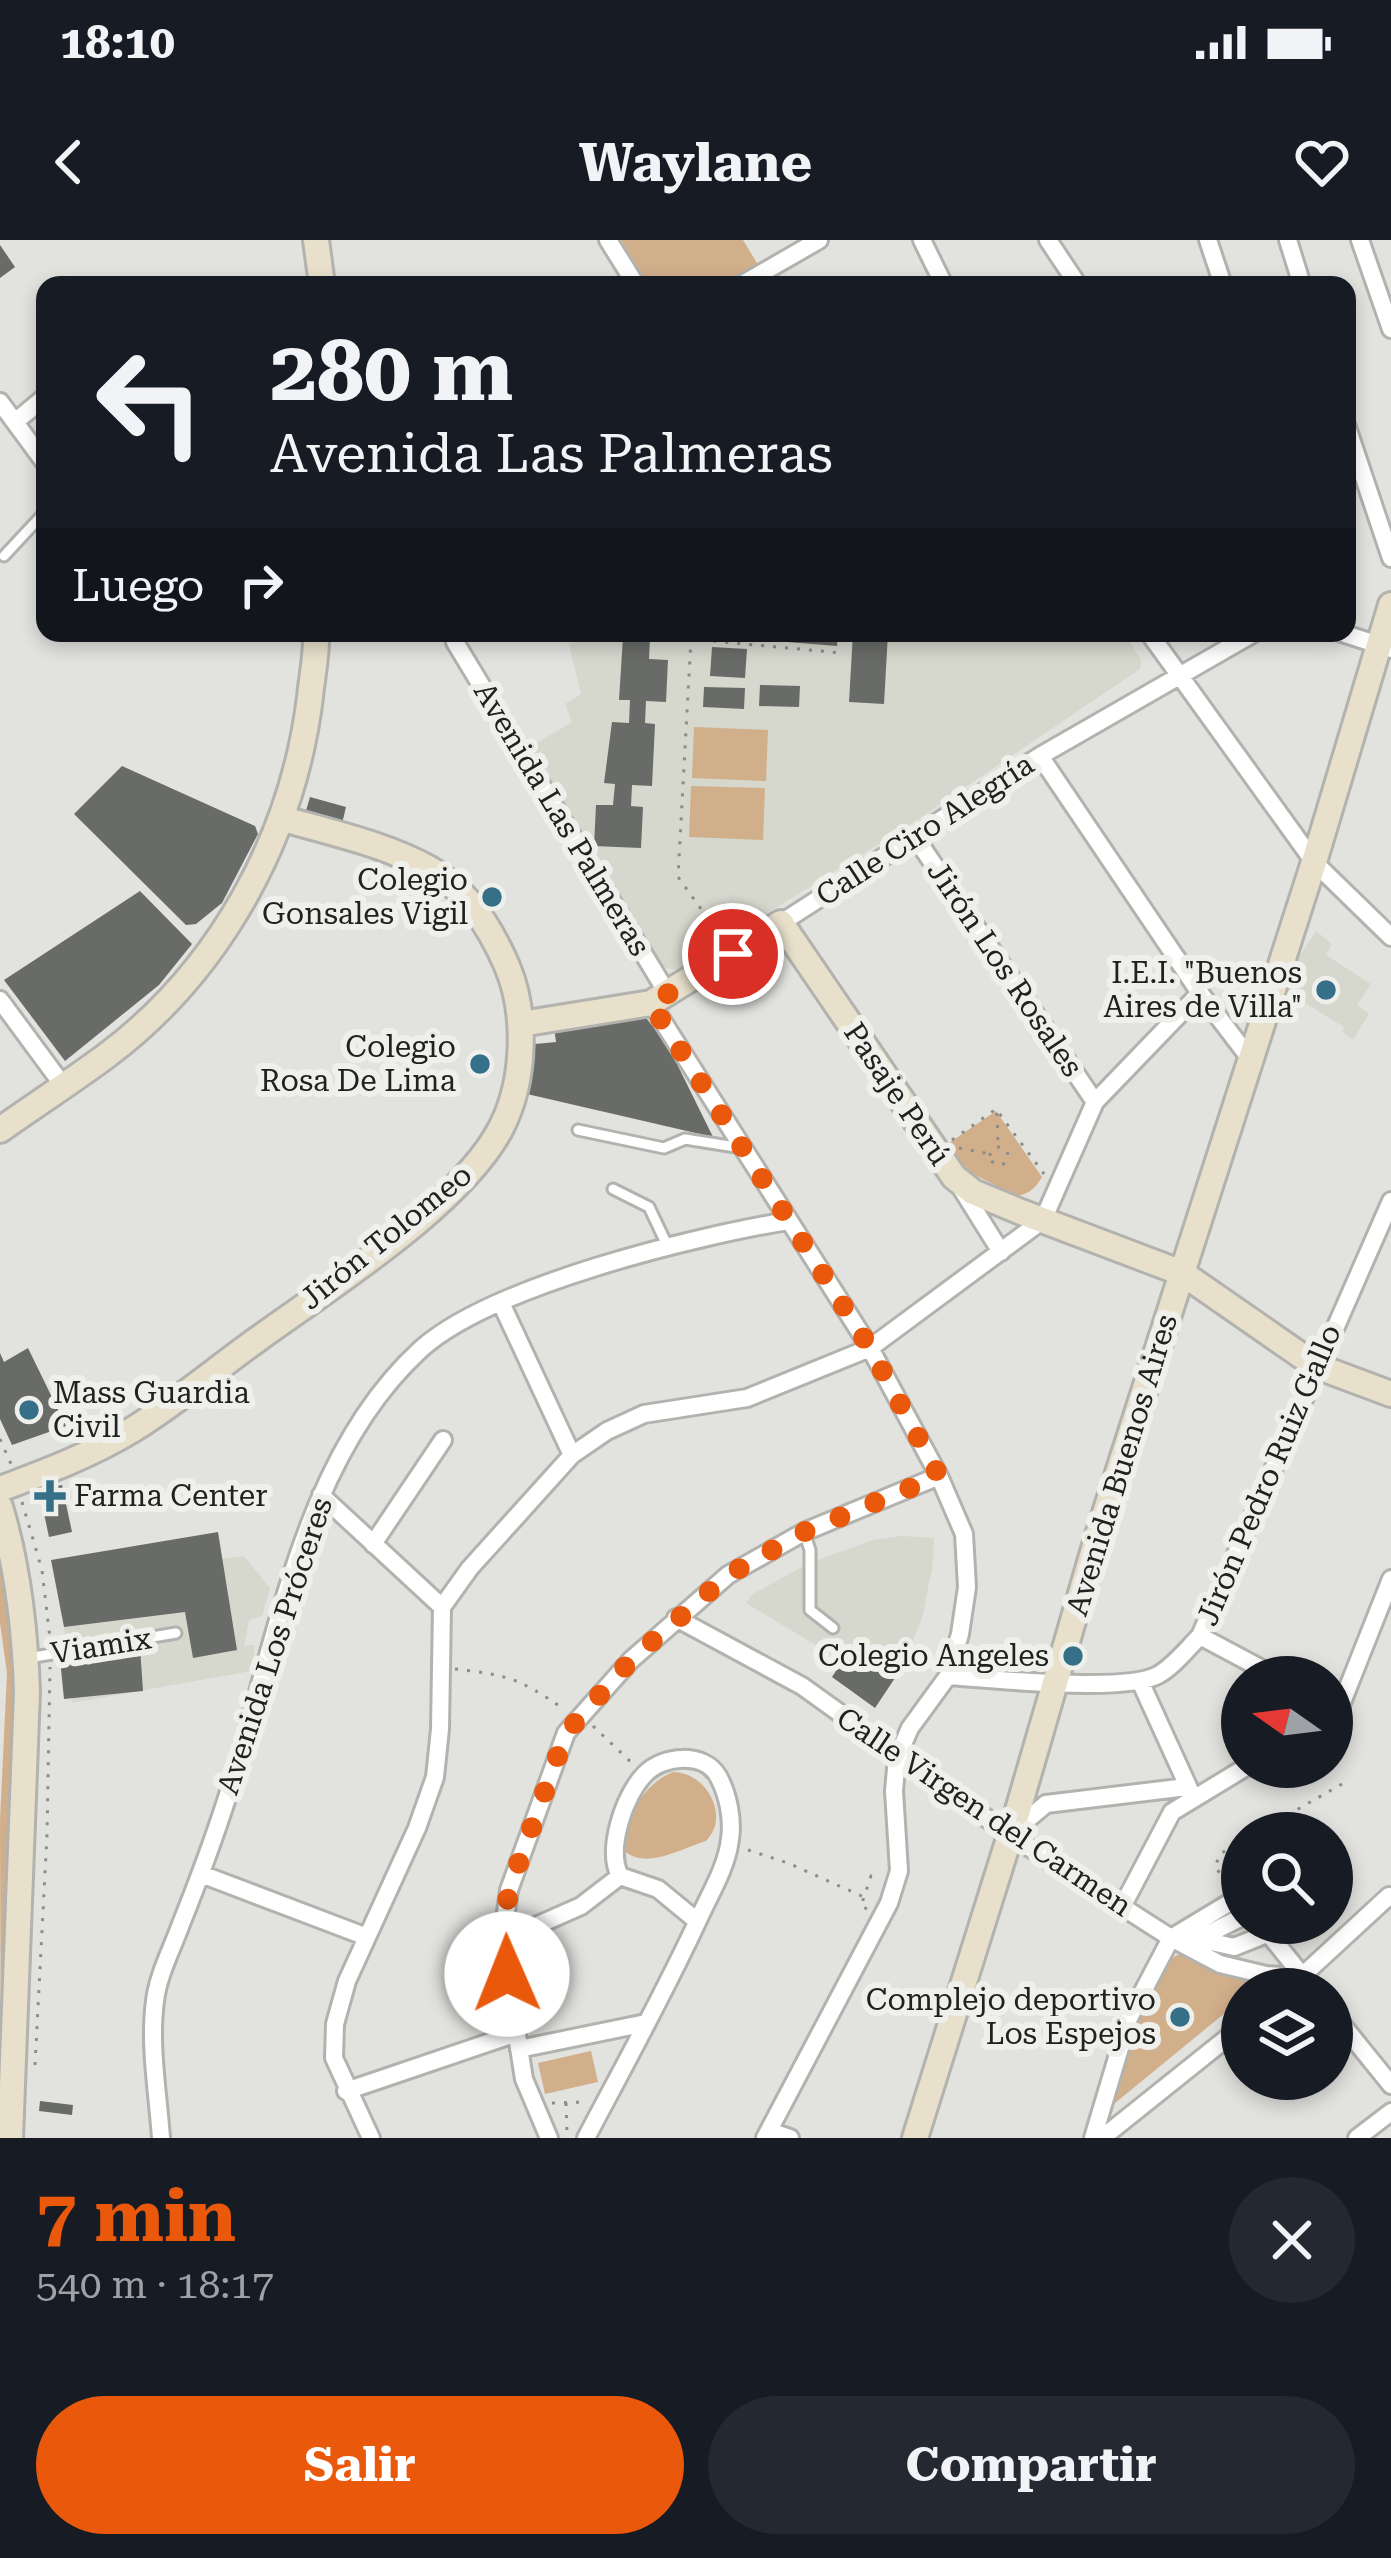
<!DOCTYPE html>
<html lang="es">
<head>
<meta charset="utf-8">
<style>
  body { margin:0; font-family:"Roboto Serif",serif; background:#242831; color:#f1f3f6; height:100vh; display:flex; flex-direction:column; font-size:45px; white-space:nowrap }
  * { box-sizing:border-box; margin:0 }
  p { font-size:39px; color:#9ea1a6 }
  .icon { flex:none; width:66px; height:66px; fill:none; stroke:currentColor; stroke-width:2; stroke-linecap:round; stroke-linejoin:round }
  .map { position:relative; height:1898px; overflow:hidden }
  .details { display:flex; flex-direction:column; background:#171b24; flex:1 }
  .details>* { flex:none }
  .banner { position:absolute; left:36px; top:36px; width:1320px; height:366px; border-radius:24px; box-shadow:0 6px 18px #0003; background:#171b24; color:#f1f3f6; overflow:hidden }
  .needle { width:78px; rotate:284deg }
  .fabs { position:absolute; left:1221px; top:1416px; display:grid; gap:24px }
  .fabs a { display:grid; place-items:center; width:132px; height:132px; border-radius:50%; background:#171b24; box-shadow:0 6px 18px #0003; font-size:60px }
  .pin { position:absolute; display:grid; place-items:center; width:102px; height:102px; color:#fff; margin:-51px; border:6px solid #fff; border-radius:50%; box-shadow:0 3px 12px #0007 }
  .me { position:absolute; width:132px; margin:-66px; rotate:359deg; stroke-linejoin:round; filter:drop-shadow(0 0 9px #0008) }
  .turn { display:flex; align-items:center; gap:42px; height:252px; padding:0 36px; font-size:54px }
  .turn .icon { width:156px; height:156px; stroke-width:2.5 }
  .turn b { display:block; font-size:84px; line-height:102px }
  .then { display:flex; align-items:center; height:114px; padding:0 36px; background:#0003; gap:24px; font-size:45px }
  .round { display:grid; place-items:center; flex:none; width:126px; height:126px; border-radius:63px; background:#242831 }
  .overview { display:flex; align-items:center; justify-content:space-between; height:204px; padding:0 36px }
  h1 { font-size:72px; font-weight:700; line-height:90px; color:#ea580c }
  .button { display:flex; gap:24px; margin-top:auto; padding:24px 36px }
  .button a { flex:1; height:138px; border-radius:72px; background:#ea580c; color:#fff; font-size:48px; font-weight:700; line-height:138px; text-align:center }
  .button a+a { background:#242831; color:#f1f3f6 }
  .status { display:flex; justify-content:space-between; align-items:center; height:84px; padding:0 60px; background:#171b24; direction:ltr }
  .status svg { height:33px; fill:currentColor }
  header { display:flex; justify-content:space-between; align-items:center; height:156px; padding:0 36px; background:#171b24; font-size:54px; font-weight:700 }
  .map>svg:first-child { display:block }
</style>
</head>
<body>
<div class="status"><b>18:10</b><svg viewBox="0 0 49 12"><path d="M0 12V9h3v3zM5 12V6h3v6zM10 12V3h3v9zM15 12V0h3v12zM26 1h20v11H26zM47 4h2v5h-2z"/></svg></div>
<header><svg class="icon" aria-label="back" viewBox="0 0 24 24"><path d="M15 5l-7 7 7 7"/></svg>Waylane<svg class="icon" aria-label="heart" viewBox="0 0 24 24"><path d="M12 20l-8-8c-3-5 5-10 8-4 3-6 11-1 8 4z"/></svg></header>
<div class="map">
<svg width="1391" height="1898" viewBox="0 0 1391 1898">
  <rect width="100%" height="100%" fill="#e2e2df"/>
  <path fill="#d6d7cd" d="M606,393H1124L1141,420L1140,429L911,584L753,682L732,677L699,699L694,719L675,730L665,728L530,507L572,482L565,464L581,454L569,404Z
    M1316,691L1332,704L1326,715L1371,744L1357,765L1369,774L1353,800L1342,792L1344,787L1302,761L1298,766L1282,756L1290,731Z
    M902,1296L934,1298L933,1323L922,1379L899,1432L855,1403L842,1421L746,1363L753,1354L807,1324L873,1300Z
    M244,1316L270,1348L262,1376L249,1380L244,1406L255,1405L251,1431L72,1463L59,1340Z"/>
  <path fill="#d2af8b" d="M621,0H743L763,33L742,45H648Z
    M694,487L768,490L766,541L692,538Z
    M691,546L765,548L763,600L689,597Z
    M996,871L1042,937C1036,947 1030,954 1017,956L971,933L946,905Z
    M0,1312L11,1368L18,1436L1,1898L0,1580L7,1433L0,1383Z
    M673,1532C706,1532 731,1576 706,1601C680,1609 642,1632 622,1608C625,1578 643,1544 673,1532Z
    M1179,1714L1211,1731L1261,1743L1254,1749H1242V1759L1109,1868C1119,1835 1149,1727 1179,1714Z
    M591,1811L598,1842L545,1854L538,1823Z"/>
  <path fill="#696b68" d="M0,5L15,27L0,38Z
    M711,393H838L837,406L711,396Z
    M853,393H888L884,464L849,462Z
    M623,397L650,398L649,419L668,420L666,462L646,461L645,483L655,484L652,546L632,545L631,566L643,567L641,608L594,606L596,565H613L615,544L604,543L612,482L629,483L630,460H619Z
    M712,407L747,409L745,438L710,436Z
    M760,445L800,446L799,467L759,466Z
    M704,447L745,448L744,469L703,467Z
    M122,526L255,586L258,594L222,663L196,684L186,685L74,574Z
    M310,557L346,567L342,584L305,574Z
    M140,651L192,704L159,745L65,821L4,740Z
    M642,773L682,823L678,826L713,897L527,854L535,804L556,802L554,787Z
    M28,1108L66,1186L12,1205L0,1179V1113L4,1122Z
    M62,1245L72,1292L49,1297L39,1250Z
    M218,1292L237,1410L193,1418L185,1372L64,1387L51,1320Z
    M854,1403L899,1432L875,1468L832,1437Z
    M140,1408L143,1451L64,1459L60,1419Z
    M40,1861L73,1865L72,1875L39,1871Z"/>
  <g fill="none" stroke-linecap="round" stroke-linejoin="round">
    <g stroke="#b2b2af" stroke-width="15">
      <path id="lane" d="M4,316L45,272
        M578,890L664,908L685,899L742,908
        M613,949L649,967L668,1007
        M804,1292L810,1310V1370L833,1388
        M28,1418L176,1393"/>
    </g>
    <g stroke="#b2b2af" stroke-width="22">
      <path id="street" d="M608,0L636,45
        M922,0L944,45
        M1048,0L1078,45
        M1208,0L1223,45
        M1288,0L1302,45
        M1360,0L1391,89
        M741,45L819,0
        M0,162L45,223
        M15,182L45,157
        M1347,187L1391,318
        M454,393L455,402L669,756
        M1149,393L1314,622L1391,697
        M1342,393L1391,409
        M1040,516L1200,753L1251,820
        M915,597L1095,862
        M781,683L1040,516L1254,393
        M0,760L62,844
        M651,763L870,1108L939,1236L964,1294L967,1347L960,1394L948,1436L910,1488L897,1518L894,1551L899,1631L889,1663L765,1898
        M961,948L1001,1012
        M501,1063L572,1215
        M321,1255L442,1367
        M373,1304L443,1200
        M676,1378L802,1446L1010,1595L1171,1698L1220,1724L1266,1735L1303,1737
        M1200,1396L1277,1437
        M948,1436C990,1439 1126,1453 1158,1435C1174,1426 1187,1409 1200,1396L1391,961
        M1140,1441L1192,1555
        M1339,1470L1391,1339
        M1020,1600L1028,1579L1046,1564L1187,1547
        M201,1634L367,1697
        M1122,1667L1172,1572L1246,1527
        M1260,1683L1313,1749
        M1171,1698L1239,1657L1242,1660
        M1178,1698L1198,1699L1242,1677
        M1198,1699L1234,1707L1269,1693
        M502,1701L581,1666L620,1636
        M1288,1749L1389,1656
        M1332,1772L1391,1845
        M519,1809L646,1783
        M346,1851L517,1793
        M769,1891L790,1898
        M161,1898C158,1854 149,1805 155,1761C158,1735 172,1709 181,1684C197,1644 212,1604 225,1564C276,1414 298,1221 421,1109C491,1046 695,996 788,981
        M371,1898L334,1818L335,1784L347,1741L417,1588L435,1537L440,1489L442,1367L470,1328L572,1215L607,1191L644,1174L747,1158L870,1108L1043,980L1095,862L1200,753
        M549,1898L524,1839L502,1701L509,1650L566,1493L631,1420L728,1335L804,1292L939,1236
        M586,1898C625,1824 665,1752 700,1676C711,1652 727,1626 730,1599C733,1579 728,1554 718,1536C704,1512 663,1515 645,1534C624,1555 606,1610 620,1636L658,1649L697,1681
        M1093,1898L1129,1778L1171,1698
        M1102,1898L1242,1786
        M1357,1898L1391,1872"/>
    </g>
    <g stroke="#b2b2af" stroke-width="30">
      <path id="secondary" d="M316,0L322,45
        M521,784L651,763L781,683L954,937L973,952L1021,972L1182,1033L1316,1126L1391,1154
        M0,890C35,865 71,842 106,816C220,731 293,597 310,457C312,436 317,414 316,393
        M0,1249C45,1232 91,1215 132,1190C176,1163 216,1129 258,1099C328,1048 464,963 502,886C525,840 527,773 507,726C491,689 466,649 430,629C385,604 332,593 284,579
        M0,1267C18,1327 25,1390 27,1452L10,1898
        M915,1898L1018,1570L1098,1295L1314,622L1391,365"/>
    </g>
    <path stroke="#8c8c8a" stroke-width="3" stroke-dasharray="3 9" stroke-linecap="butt" d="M722,698L678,637L691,399L842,413
      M997,873L998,906
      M952,900L996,869L1044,934
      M990 916a9 9 0 1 1 18 0a9 9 0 1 1-18 0Z
      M959,908L990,914
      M0,1199L11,1224
      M22,1262L42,1330L50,1399
      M455,1429C507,1435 519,1438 562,1468
      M593,1486L634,1525
      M1256,1593L1342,1544
      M748,1610L788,1623L864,1657
      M1227,1642L1215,1627L1220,1614L1242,1601
      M867,1669L861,1666L871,1636L876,1638
      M35,1825L47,1595L50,1427
      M552,1863L585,1862
      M566,1863L567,1894"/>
    <use href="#lane" stroke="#fff" stroke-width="9"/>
    <use href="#street" stroke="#fff" stroke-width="16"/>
    <use href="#secondary" stroke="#e8e0cb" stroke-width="24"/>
  </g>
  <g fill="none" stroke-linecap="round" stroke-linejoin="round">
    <path stroke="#ea580c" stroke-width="21" stroke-dasharray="0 37.8" d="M507,1734L502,1701L509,1650L566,1493L631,1420L728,1335L804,1292L939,1236L870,1108L651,764L733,714"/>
  </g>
  <g fill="#357088" stroke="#efefec" stroke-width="4.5">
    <circle cx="492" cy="657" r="12"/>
    <circle cx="1326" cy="750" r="12"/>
    <circle cx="480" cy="824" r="12"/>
    <circle cx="29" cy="1170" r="12"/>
    <path d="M44 1238h12v12h12v12h-12v12h-12v-12h-12v-12h12z"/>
    <circle cx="1073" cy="1416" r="12"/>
    <circle cx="1180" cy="1777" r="12"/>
  </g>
  <g text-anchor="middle" stroke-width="12" stroke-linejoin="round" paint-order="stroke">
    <g font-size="30" fill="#212120" stroke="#efefec">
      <text transform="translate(562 579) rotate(59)" y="10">Avenida Las Palmeras</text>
      <text transform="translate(925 590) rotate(-33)" y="10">Calle Ciro Alegría</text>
      <text transform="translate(1005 729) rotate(56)" y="10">Jirón Los Rosales</text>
      <text transform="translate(897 854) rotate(56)" y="10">Pasaje Perú</text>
      <text transform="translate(386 997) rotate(-39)" y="10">Jirón Tolomeo</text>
      <text transform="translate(1122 1225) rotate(-73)" y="10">Avenida Buenos Aires</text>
      <text transform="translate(1269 1235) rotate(-67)" y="10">Jirón Pedro Ruiz Gallo</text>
      <text transform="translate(101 1406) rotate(-9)" y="10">Viamix</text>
      <text transform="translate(275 1406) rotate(-72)" y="10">Avenida Los Próceres</text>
      <text transform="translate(984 1572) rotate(34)" y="10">Calle Virgen del Carmen</text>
    </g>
    <g font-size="30" fill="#212120" stroke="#efefec" text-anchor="end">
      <text x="468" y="650">Colegio<tspan x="468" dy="34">Gonsales Vigil</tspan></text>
      <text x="1302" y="743">I.E.I. "Buenos<tspan x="1302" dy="34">Aires de Villa"</tspan></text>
      <text x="456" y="817">Colegio<tspan x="456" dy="34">Rosa De Lima</tspan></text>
      <text x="53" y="1163" text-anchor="start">Mass Guardia<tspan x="53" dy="34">Civil</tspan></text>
      <text x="74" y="1266" text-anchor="start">Farma Center</text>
      <text x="1049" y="1426">Colegio Angeles</text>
      <text x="1156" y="1770">Complejo deportivo<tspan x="1156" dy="34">Los Espejos</tspan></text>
    </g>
  </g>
</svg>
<div class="fabs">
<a><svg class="needle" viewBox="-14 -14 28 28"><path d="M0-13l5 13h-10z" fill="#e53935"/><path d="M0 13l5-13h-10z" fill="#9ea1a6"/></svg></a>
<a><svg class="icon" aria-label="search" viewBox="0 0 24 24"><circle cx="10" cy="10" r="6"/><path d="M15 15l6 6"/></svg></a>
<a><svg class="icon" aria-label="layers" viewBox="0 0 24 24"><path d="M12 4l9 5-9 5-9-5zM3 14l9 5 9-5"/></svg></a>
</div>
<div class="pin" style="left:733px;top:714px;background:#d93025"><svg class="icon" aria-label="arrive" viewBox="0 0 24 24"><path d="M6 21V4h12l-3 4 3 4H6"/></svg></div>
<svg class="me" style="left:507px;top:1734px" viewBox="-20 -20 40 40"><circle r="19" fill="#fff"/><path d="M0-13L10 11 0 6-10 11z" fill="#ea580c"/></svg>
<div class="banner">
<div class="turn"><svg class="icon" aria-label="left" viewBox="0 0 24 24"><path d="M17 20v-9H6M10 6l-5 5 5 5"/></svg><div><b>280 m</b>Avenida Las Palmeras</div></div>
<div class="then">Luego<svg class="icon" aria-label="right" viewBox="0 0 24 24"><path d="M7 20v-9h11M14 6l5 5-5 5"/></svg></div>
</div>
</div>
<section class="details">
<div class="overview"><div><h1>7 min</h1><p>540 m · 18:17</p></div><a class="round"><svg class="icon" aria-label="close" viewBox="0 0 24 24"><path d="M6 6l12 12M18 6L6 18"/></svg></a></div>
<div class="button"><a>Salir</a><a>Compartir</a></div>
</section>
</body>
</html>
